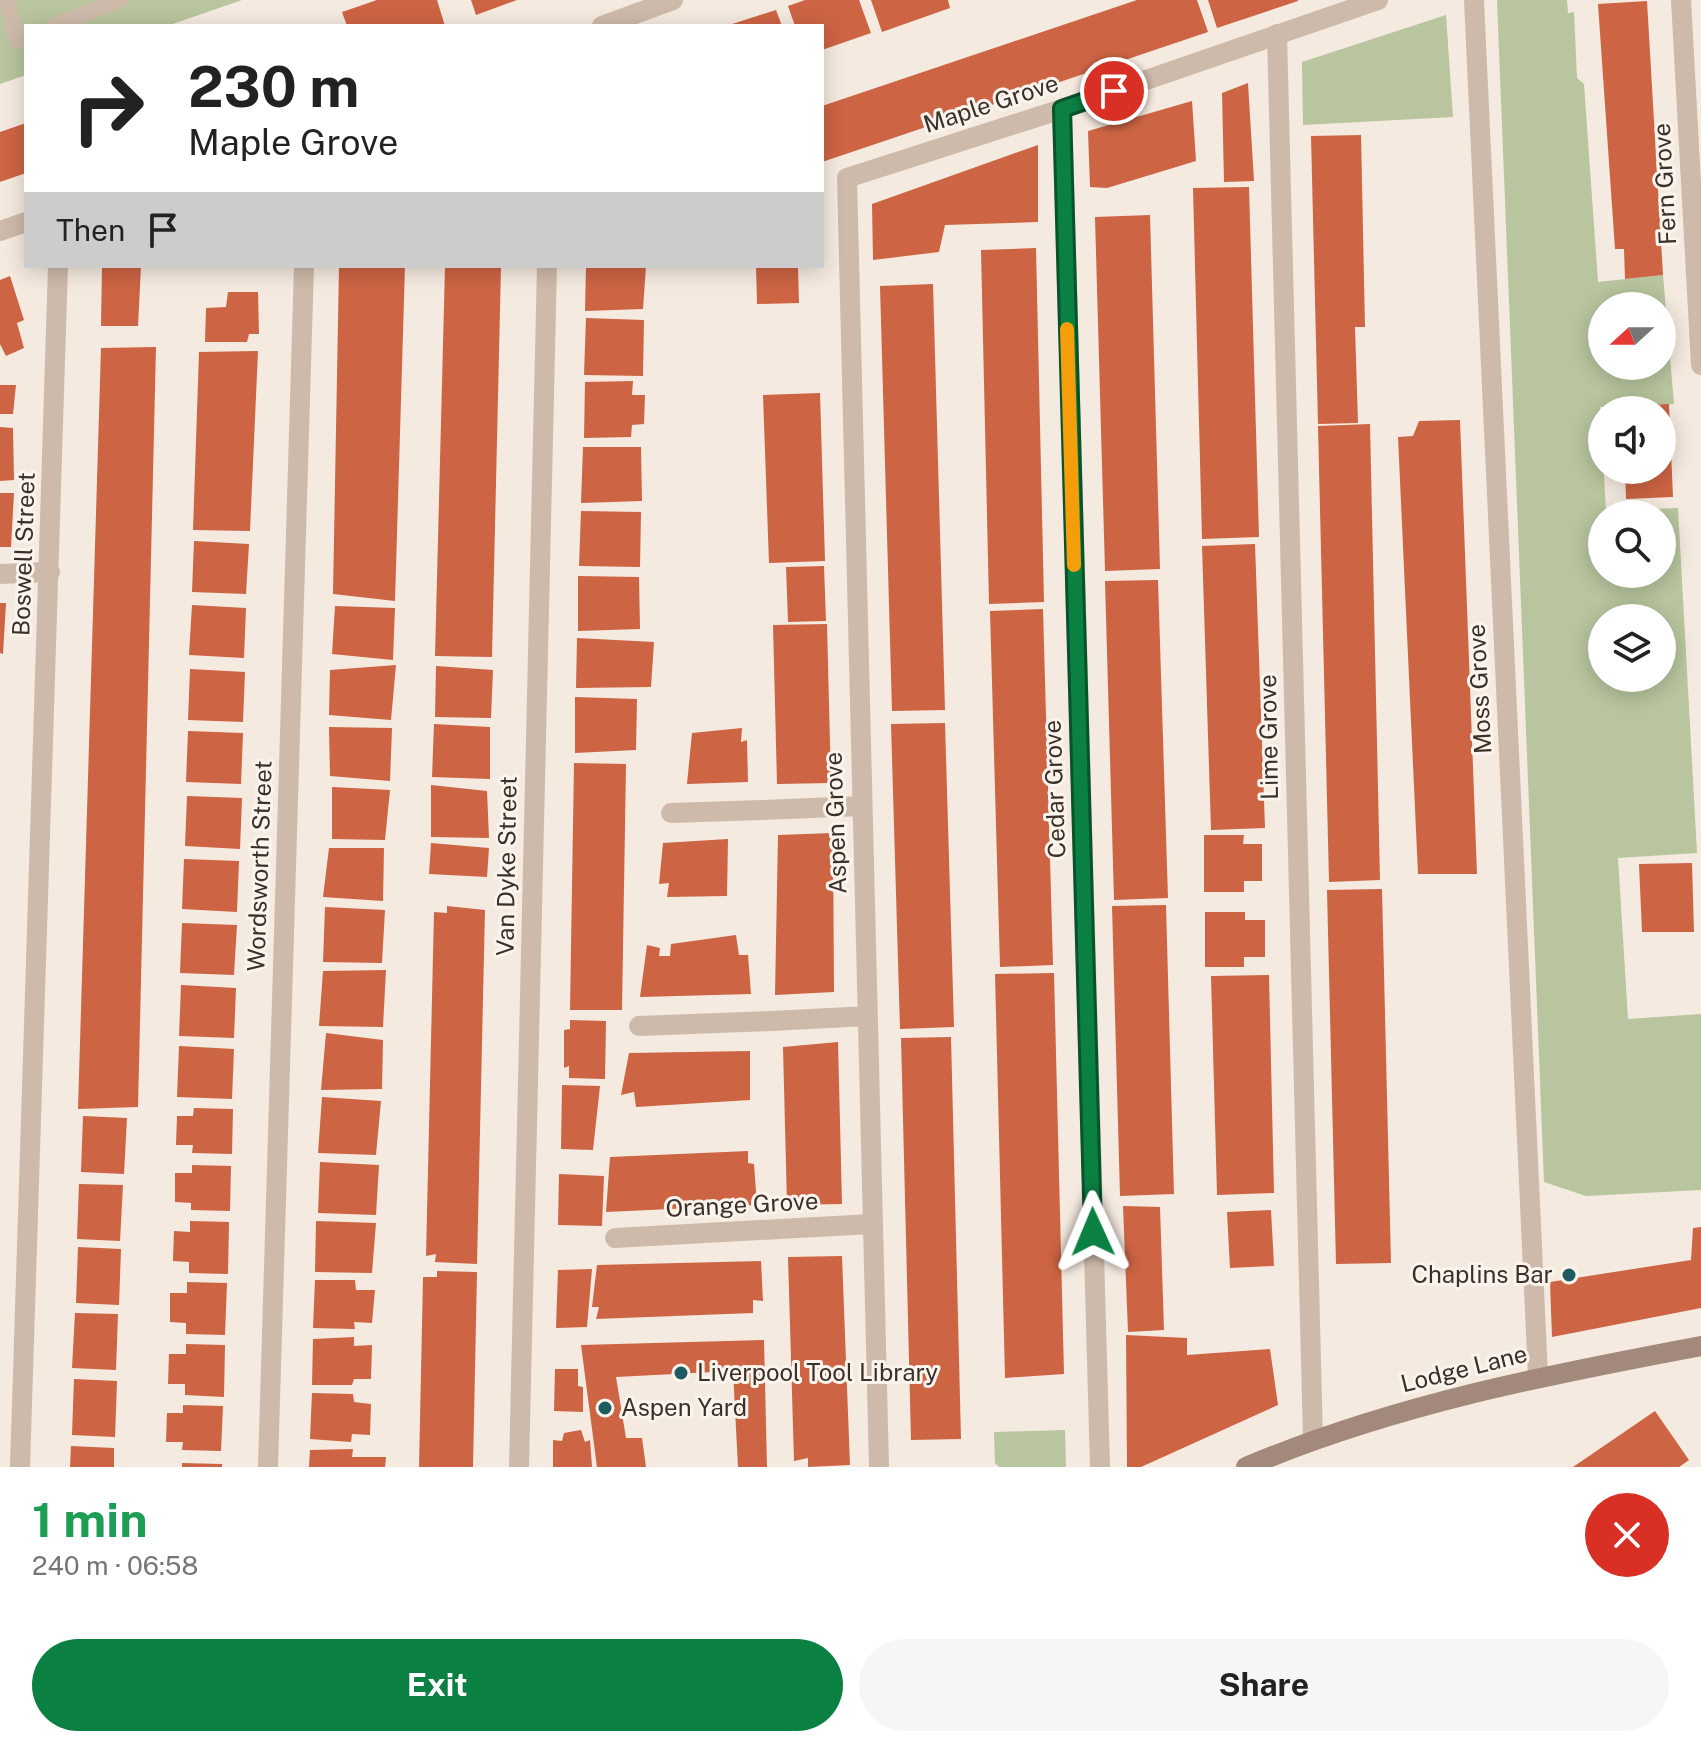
<!DOCTYPE html>
<html lang="en">
<head>
<meta charset="utf-8">
<style>
  body { margin:0; font-family:"Public Sans",sans-serif; background:#f6f6f6; color:#222; height:100vh; display:flex; flex-direction:column; font-size:30px; white-space:nowrap }
  * { box-sizing:border-box; margin:0 }
  p { font-size:26px; color:#767676 }
  .icon { flex:none; width:44px; height:44px; fill:none; stroke:currentColor; stroke-width:2; stroke-linecap:round; stroke-linejoin:round }
  .map { position:relative; height:1467px; overflow:hidden }
  .panel { display:flex; flex-direction:column; background:#fff; flex:1 }
  .panel>* { flex:none }
  .banner { position:absolute; left:24px; top:24px; width:800px; height:244px; border-radius:0px; box-shadow:0 4px 20px #0003; background:#fff; color:#222; overflow:hidden }
  .needle { width:52px; rotate:249deg }
  .fabs { position:absolute; left:1588px; top:292px; display:grid; gap:16px }
  .fabs a { display:grid; place-items:center; width:88px; height:88px; border-radius:50%; background:#fff; box-shadow:0 4px 20px #0003; font-size:40px }
  .pin { position:absolute; display:grid; place-items:center; width:68px; height:68px; color:#fff; margin:-34px; border:4px solid #fff; border-radius:50%; box-shadow:0 2px 8px #0007 }
  .me { position:absolute; width:88px; margin:-44px; rotate:359deg; stroke-linejoin:round; filter:drop-shadow(0 0 6px #0008) }
  .turn { display:flex; align-items:center; gap:28px; height:168px; padding:0 32px; font-size:36px }
  .turn .icon { width:104px; height:104px; stroke-width:2.5 }
  .turn b { display:block; font-size:56px; line-height:68px }
  .then { display:flex; align-items:center; height:76px; padding:0 32px; background:#0003; gap:16px; font-size:30px }
  .round { display:grid; place-items:center; flex:none; width:84px; height:84px; border-radius:42px; background:#f6f6f6 }
  .overview { display:flex; align-items:center; justify-content:space-between; height:136px; padding:0 32px }
  h1 { font-size:48px; font-weight:700; line-height:60px; color:#1e9e55 }
  .action { display:flex; gap:16px; margin-top:auto; padding:16px 32px }
  .action a { flex:1; height:92px; border-radius:48px; background:#0b8043; color:#fff; font-size:32px; font-weight:700; line-height:92px; text-align:center }
  .action a+a { background:#f6f6f6; color:#222 }
  .map>svg:first-child { display:block }
</style>
</head>
<body>
<div class="map">
<svg width="1701" height="1467" viewBox="0 0 1701 1467">
  <rect width="100%" height="100%" fill="#f5eadf"/>
  <path fill="#b8c59e" fill-rule="evenodd" d="M0,0H242L167,26H26V75L0,84Z
    M1497,0H1567L1568,13L1574,12L1577,78L1584,84L1598,282L1663,275L1674,404L1600,407L1606,511L1678,508L1697,853L1618,858L1628,1019L1701,1014V1190L1586,1196L1544,1182ZM1602,306H1662V366H1602ZM1602,514H1662V574H1602ZM1602,618H1662V678H1602Z
    M1446,15L1453,117L1303,125L1302,62Z
    M1065,1430L1066,1467H999L995,1463L994,1432Z"/>
  <path fill="#cd6444" d="M377,0H437L445,26H347L342,12Z
    M471,0H517L476,15Z
    M805,0H859L871,33L822,50V26H795L788,6Z
    M871,0H948L950,8L882,32Z
    M1137,0H1197L1208,32L822,162V106Z
    M1208,0H1298V1L1217,28Z
    M1647,1L1663,275L1625,279L1624,249H1615L1598,4Z
    M776,10L782,26H729V25Z
    M1248,83L1254,181L1224,182L1222,93Z
    M1192,101L1196,161L1107,188L1090,187L1088,131Z
    M26,123V173L0,182V132Z
    M1361,135L1365,327H1355L1358,423L1318,424L1311,136Z
    M1038,145V222L945,225L939,252L873,260L872,204Z
    M1249,187L1259,537L1202,539L1193,188Z
    M1150,215L1160,569L1105,571L1095,217Z
    M1036,248L1044,602L989,604L981,250Z
    M102,266H141L138,326H101Z
    M339,266H405L395,601L333,594Z
    M445,266H501L492,657L435,656Z
    M586,266H646L643,309L585,311Z
    M756,266H798L799,303L757,304Z
    M10,276L24,320L17,323L24,348L6,356L0,344V280Z
    M933,284L945,710L892,711L880,286Z
    M228,292H258L259,334H249L247,342H205L206,308L226,307Z
    M586,318L644,320L643,376L584,375Z
    M156,347L138,1107L78,1109L101,348Z
    M258,351L250,531L193,530L199,352Z
    M633,381L632,395H645L644,424L632,425L631,437L584,438L585,382Z
    M0,385H16L13,414H0Z
    M820,393L825,561L769,563L763,395Z
    M1669,404L1673,497L1626,499L1625,470H1662V410H1622V406Z
    M1460,420L1477,874H1418L1398,437L1413,436L1419,421Z
    M1370,424L1380,880L1329,882L1318,426Z
    M0,427L13,428L14,480L0,481Z
    M583,447H641L642,501L581,503Z
    M0,493H14L11,547H0Z
    M581,511L641,512L640,567L579,566Z
    M194,541L249,544L246,594L192,592Z
    M1255,544L1265,828L1211,830L1202,546Z
    M824,566L826,621L788,622L786,567Z
    M578,576L639,577L640,629L578,631Z
    M1158,580L1168,898L1114,900L1105,581Z
    M0,603H6L3,654L0,653Z
    M192,605L246,608L244,658L189,655Z
    M335,606L395,608L393,660L332,654Z
    M1043,609L1053,965L1000,967L990,611Z
    M827,624L831,783L777,784L773,625Z
    M577,638L654,642L651,687L576,688Z
    M396,665L391,720L329,715L330,670Z
    M436,666L493,670L491,718L435,717Z
    M190,669L245,672L243,722L188,720Z
    M575,697L637,699L636,750L575,753Z
    M945,723L954,1027L900,1029L891,724Z
    M434,724L490,727V779L432,777Z
    M329,727L392,728L390,781L330,776Z
    M742,728L741,742L747,740L748,782L687,784L692,733Z
    M188,731L243,733L241,784L186,782Z
    M574,763L626,764L622,1010H570Z
    M431,785L487,791L489,838L431,837Z
    M332,787L390,790L385,840L332,839Z
    M187,796L242,798L240,849L185,846Z
    M833,833L834,992L775,995L778,835Z
    M1204,835H1244L1243,844H1262V881H1244V892H1204Z
    M728,839L727,896L667,897L669,883L659,884L663,843Z
    M431,843L489,848L487,877L429,874Z
    M329,848H384L383,901L323,897Z
    M184,859L239,861L237,912L182,909Z
    M1692,863L1694,932H1642L1639,864Z
    M1382,889L1391,1263L1336,1264L1327,890Z
    M1166,905L1174,1194L1120,1196L1112,906Z
    M447,906L485,910L477,1264L435,1262L436,1254L426,1256L434,912L447,913Z
    M325,907L385,910L382,963L323,962Z
    M1205,912H1245V920H1265V957H1244V967H1205Z
    M182,923L237,925L234,975L180,973Z
    M736,935L739,955H748L751,994L640,997L647,945L660,948L659,956H670L671,944Z
    M386,970L383,1027L319,1026L323,971Z
    M1054,973L1064,1374L1005,1378L995,974Z
    M1269,975L1274,1193L1217,1195L1211,976Z
    M181,985L236,988L234,1038L179,1036Z
    M570,1020L606,1021L605,1079L569,1078V1066L564,1068V1030L570,1029Z
    M326,1033L383,1040L382,1089L321,1090Z
    M951,1037L961,1439L911,1440L901,1038Z
    M838,1042L842,1204L787,1205L783,1047Z
    M179,1046L234,1049L232,1099L177,1097Z
    M750,1051V1100L636,1107L634,1092L621,1095L629,1053Z
    M562,1085L600,1086L593,1150L561,1149Z
    M322,1097L381,1101L376,1155L318,1153Z
    M194,1108L233,1109L232,1154L192,1153L193,1145H176L177,1116H193Z
    M83,1116L127,1118L124,1174L81,1172Z
    M748,1151V1163L754,1164L757,1205L606,1212L610,1157Z
    M320,1162L379,1165L376,1215L318,1213Z
    M192,1165L231,1166L230,1211L191,1210V1203L175,1202V1173H192Z
    M559,1174L604,1176L602,1226L558,1225Z
    M79,1184L123,1185L120,1241L77,1239Z
    M1123,1206L1160,1207L1164,1330L1128,1332Z
    M1271,1210L1274,1266L1230,1268L1227,1212Z
    M190,1221L229,1222L228,1274L189,1273V1262L173,1261L174,1231L190,1232Z
    M316,1221L376,1223L372,1273L315,1272Z
    M1701,1227V1308L1552,1337L1550,1282L1691,1260L1693,1228Z
    M78,1247L121,1249L119,1305L76,1303Z
    M842,1256L850,1465L808,1467V1458L794,1461L788,1257Z
    M761,1261L763,1301L753,1300V1313L596,1319L599,1307H592L597,1265Z
    M592,1269L587,1327L556,1328L558,1270Z
    M437,1271L477,1272L473,1467H419L423,1277H437Z
    M315,1280H355L356,1290H375L372,1323L354,1322L355,1329L313,1328Z
    M187,1282L227,1283L225,1335L186,1334V1323L170,1322V1293H187Z
    M75,1313L118,1314L116,1370L72,1368Z
    M1126,1335L1187,1338V1355L1270,1349L1278,1405L1141,1467H1127Z
    M354,1337V1346L372,1345L371,1379H354L352,1385H312L313,1339Z
    M764,1340L767,1467H738L733,1371L616,1377L626,1438H642L646,1467H597L581,1345Z
    M186,1344L225,1345L224,1397L185,1395V1384H168L169,1354H186Z
    M555,1369H578V1386L583,1387V1412L554,1411Z
    M74,1379L117,1381L115,1437L72,1435Z
    M312,1393L353,1394L354,1402L371,1404L370,1435L352,1434L351,1442L310,1439Z
    M183,1405L223,1406L221,1451L182,1450L183,1442H166L167,1413H183Z
    M1655,1411L1689,1460L1679,1467H1573Z
    M581,1430L585,1442L590,1440L592,1467H553V1440L562,1441L564,1433Z
    M71,1446L114,1448V1467H70Z
    M353,1449L352,1457H386L385,1467H309L310,1450Z
    M182,1463L222,1464V1467H182Z"/>
  <g fill="none" stroke-linecap="round" stroke-linejoin="round">
    <path stroke="#cebaaa" stroke-width="16" d="M7,0L17,41
      M54,26L120,0"/>
    <path stroke="#cebaaa" stroke-width="20" d="M671,813L762,810
      M639,1026L772,1021"/>
    <path stroke="#cebaaa" stroke-width="20" d="M1474,0L1538,1376
      M1681,0L1701,365
      M602,26L673,0
      M1277,34L1313,1439
      M1062,109L1100,1467
      M0,231L26,222
      M0,574L50,572
      M762,810L861,806
      M772,1021L868,1016
      M615,1238L871,1224
      M20,1467L58,266
      M268,1467L304,266
      M519,1467L547,266
      M879,1467L847,178L1062,109L1378,0"/>
    <path stroke="#a2897b" stroke-width="20" d="M1246,1467C1392,1405 1546,1375 1701,1346"/>
  </g>
  <g fill="none" stroke-linecap="round" stroke-linejoin="round">
    <g stroke="#07532c" stroke-width="20">
      <path id="route" d="M1093,1232L1062,109L1114,91"/>
    </g>
    <use href="#route" stroke="#0b8043" stroke-width="14"/>
    <path stroke="#f59e0b" stroke-width="14" d="M1067,329L1074,565"/>
  </g>
  <g fill="#1c5c60" stroke="#fbf4ec" stroke-width="3">
    <circle cx="1569" cy="1275" r="8"/>
    <circle cx="681" cy="1373" r="8"/>
    <circle cx="605" cy="1408" r="8"/>
  </g>
  <g text-anchor="middle" stroke-width="6" stroke-linejoin="round" paint-order="stroke">
    <g font-size="24" fill="#3b2f2a" stroke="#fbf4ec">
      <text transform="translate(991 104) rotate(-18)" y="8">Maple Grove</text>
      <text transform="translate(1665 184) rotate(-93)" y="8">Fern Grove</text>
      <text transform="translate(24 554) rotate(-88)" y="8">Boswell Street</text>
      <text transform="translate(1480 689) rotate(-93)" y="8">Moss Grove</text>
      <text transform="translate(1269 737) rotate(-91)" y="8">Lime Grove</text>
      <text transform="translate(1055 789) rotate(-92)" y="8">Cedar Grove</text>
      <text transform="translate(836 823) rotate(-92)" y="8">Aspen Grove</text>
      <text transform="translate(260 866) rotate(-88)" y="8">Wordsworth Street</text>
      <text transform="translate(507 866) rotate(-89)" y="8">Van Dyke Street</text>
      <text transform="translate(742 1205) rotate(-3)" y="8">Orange Grove</text>
      <text transform="translate(1464 1369) rotate(-14)" y="8">Lodge Lane</text>
    </g>
    <g font-size="24" fill="#3b2f2a" stroke="#fbf4ec" text-anchor="start">
      <text x="1553" y="1283" text-anchor="end">Chaplins Bar</text>
      <text x="697" y="1381">Liverpool Tool Library</text>
      <text x="621" y="1416">Aspen Yard</text>
    </g>
  </g>
</svg>
<div class="fabs">
<a><svg class="needle" viewBox="-14 -14 28 28"><path d="M0-13l5 13h-10z" fill="#e53935"/><path d="M0 13l5-13h-10z" fill="#767676"/></svg></a>
<a><svg class="icon" aria-label="sound" viewBox="0 0 24 24"><path d="M4 9h4l5-4v14l-5-4H4zM17 9q2 3 0 6"/></svg></a>
<a><svg class="icon" aria-label="search" viewBox="0 0 24 24"><circle cx="10" cy="10" r="6"/><path d="M15 15l6 6"/></svg></a>
<a><svg class="icon" aria-label="layers" viewBox="0 0 24 24"><path d="M12 4l9 5-9 5-9-5zM3 14l9 5 9-5"/></svg></a>
</div>
<div class="pin" style="left:1114px;top:91px;background:#d93025"><svg class="icon" aria-label="arrive" viewBox="0 0 24 24"><path d="M6 21V4h12l-3 4 3 4H6"/></svg></div>
<svg class="me" style="left:1093px;top:1232px" viewBox="-20 -20 40 40"><path d="M0-17L14 15 0 8-14 15z" fill="#0b8043" stroke="#fff" stroke-width="4"/></svg>
<div class="banner">
<div class="turn"><svg class="icon" aria-label="right" viewBox="0 0 24 24"><path d="M7 20v-9h11M14 6l5 5-5 5"/></svg><div><b>230 m</b>Maple Grove</div></div>
<div class="then">Then<svg class="icon" aria-label="arrive" viewBox="0 0 24 24"><path d="M6 21V4h12l-3 4 3 4H6"/></svg></div>
</div>
</div>
<section class="panel">
<div class="overview"><div><h1>1 min</h1><p>240 m · 06:58</p></div><a class="round" style="background:#d93025;color:#fff"><svg class="icon" aria-label="close" viewBox="0 0 24 24"><path d="M6 6l12 12M18 6L6 18"/></svg></a></div>
<div class="action"><a>Exit</a><a>Share</a></div>
</section>
</body>
</html>
